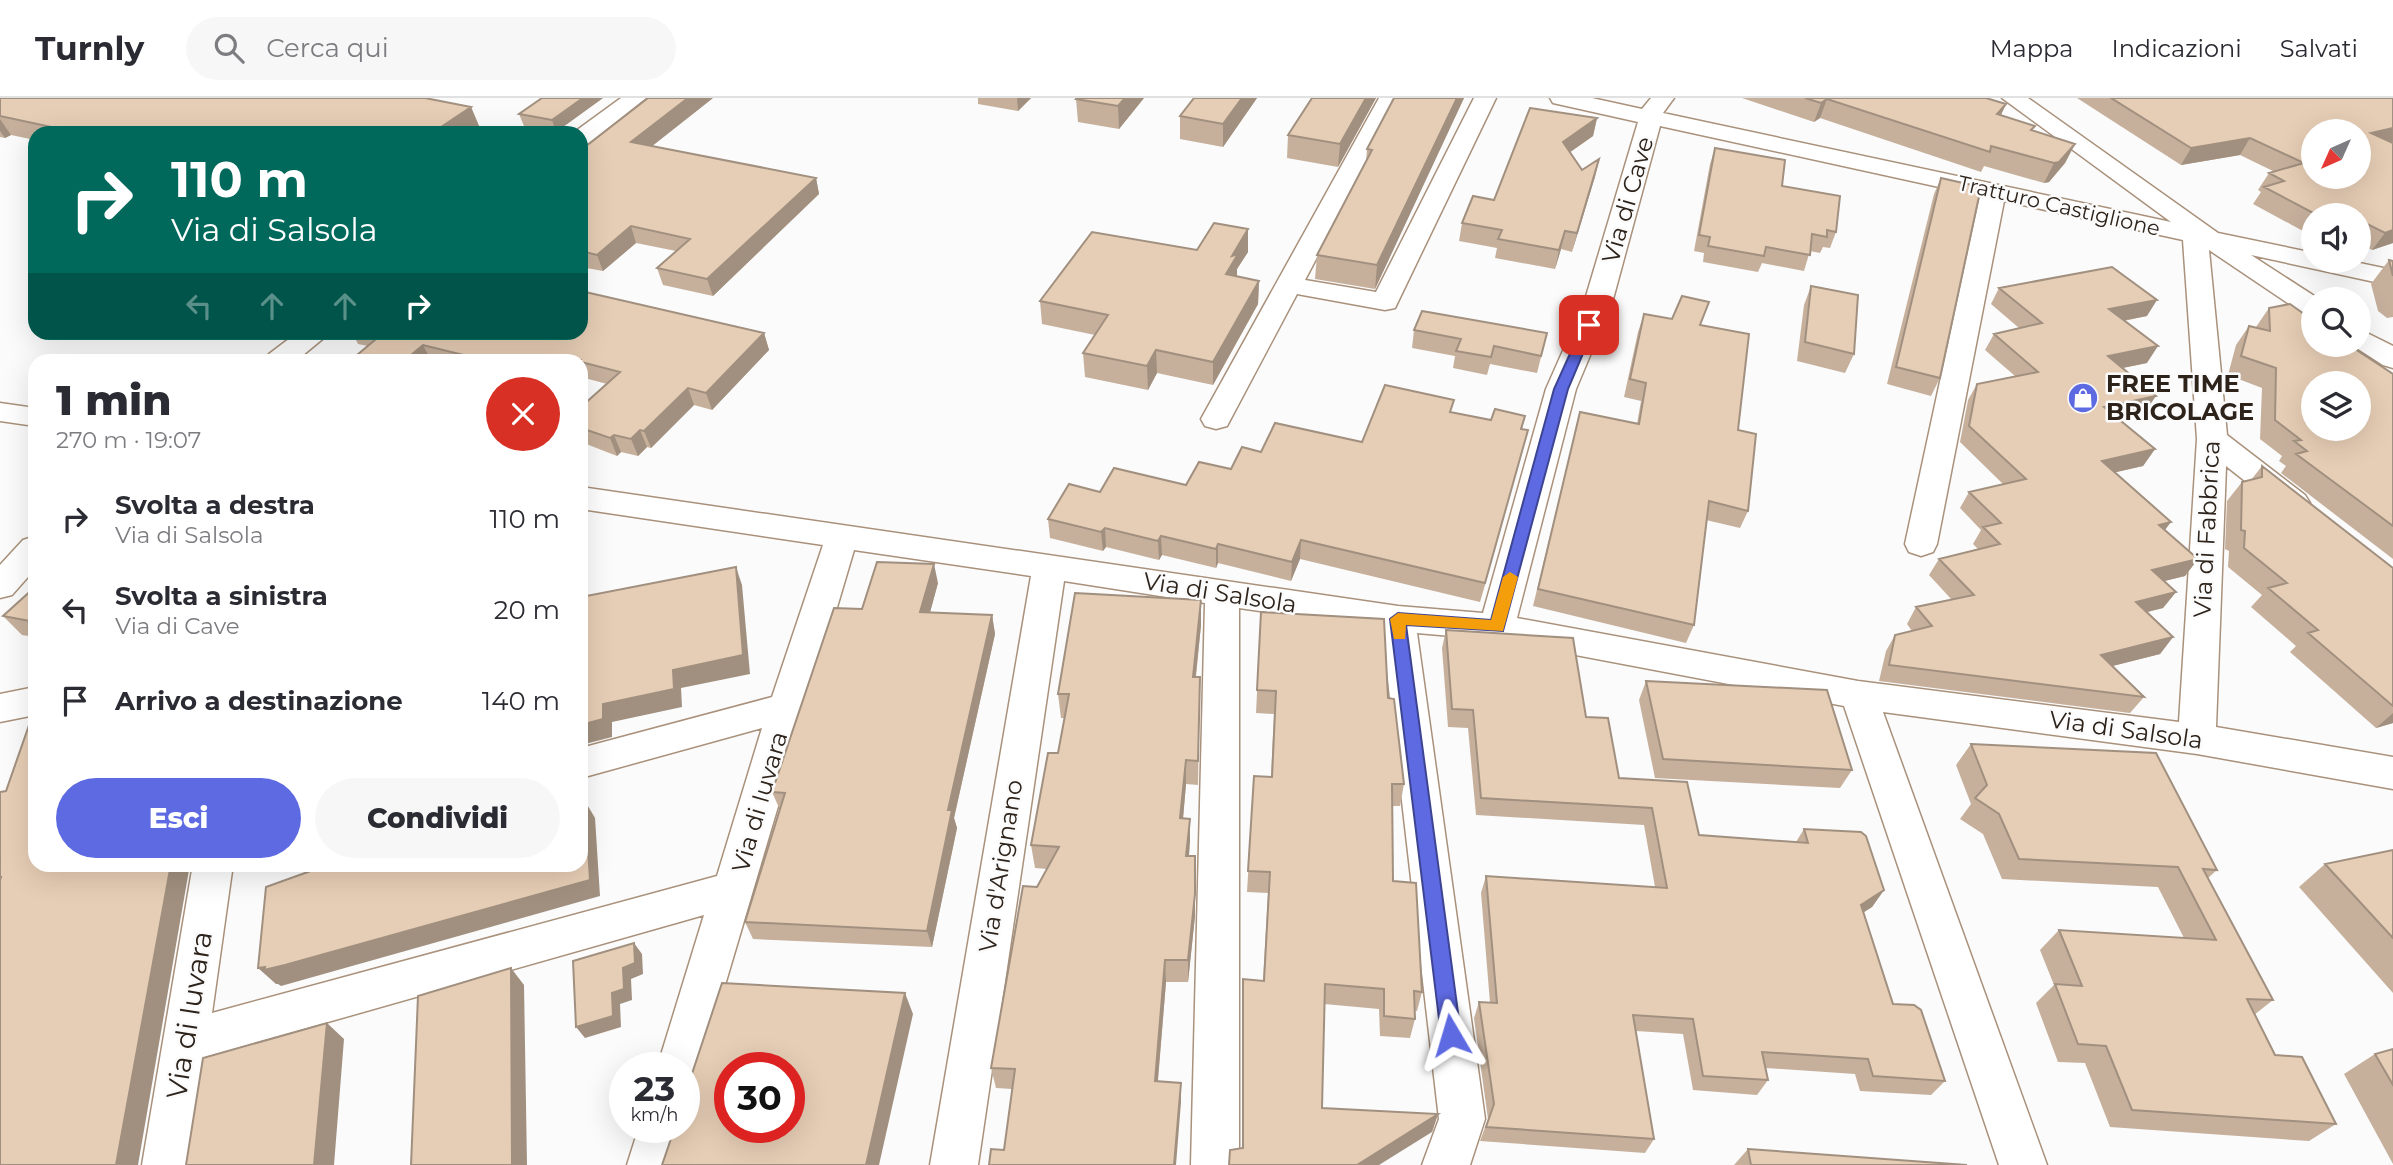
<!DOCTYPE html>
<html lang="it">
<head>
<meta charset="utf-8">
<style>
  body { margin:0; font-family:Montserrat,sans-serif; background:#f7f7f7; color:#2b2b33; height:100vh; display:flex; flex-direction:column; font-size:26px; white-space:nowrap }
  * { box-sizing:border-box; margin:0 }
  p { font-size:23px; color:#7c7c81 }
  .icon { flex:none; width:38px; height:38px; fill:none; stroke:currentColor; stroke-width:2; stroke-linecap:round; stroke-linejoin:round }
  .map { position:relative; flex:1; overflow:hidden }
  .sheet { position:absolute; left:28px; top:256px; width:560px; height:518px; display:flex; flex-direction:column; background:#fff; border-radius:21px; box-shadow:0 7px 28px #0002 }
  .sheet>* { flex:none }
  .banner { position:absolute; left:28px; top:28px; width:560px; height:214px; border-radius:21px; box-shadow:0 7px 28px #0002; background:#00695c; color:#fff; overflow:hidden }
  .needle { width:46px; rotate:225deg }
  .tools { position:absolute; left:2301px; top:21px; display:grid; gap:14px }
  .tools a { display:grid; place-items:center; width:70px; height:70px; border-radius:50%; background:#fff; box-shadow:0 7px 28px #0002; font-size:35px }
  .speed { position:absolute; left:609px; top:954px; display:flex; gap:14px; font-size:35px; font-weight:700; text-align:center }
  .speed>* { display:grid; place-content:center; width:91px; height:91px; border-radius:50%; background:#fff; box-shadow:0 7px 28px #0002; line-height:1 }
  .speed small { font-size:18px; font-weight:400 }
  .speed .limit { border:10px solid #d22; background:#fff; color:#111 }
  .pin { position:absolute; display:grid; place-items:center; width:60px; height:60px; color:#fff; margin:-30px; border-radius:14px; box-shadow:0 4px 10px #0006 }
  .me { position:absolute; width:77px; margin:-38px; rotate:353deg; stroke-linejoin:round; filter:drop-shadow(0 0 5px #0008) }
  .turn { display:flex; align-items:center; gap:24px; height:147px; padding:0 28px; font-size:32px }
  .turn .icon { width:91px; height:91px; stroke-width:2.5 }
  .turn b { display:block; font-size:49px; line-height:60px }
  .lanes { display:flex; align-items:center; height:66px; padding:0 28px; background:#0003; justify-content:center; gap:35px; direction:ltr }
  .lanes .off { opacity:.35 }
  .round { display:grid; place-items:center; flex:none; width:74px; height:74px; border-radius:37px; background:#f7f7f7 }
  .head { display:flex; align-items:center; justify-content:space-between; height:119px; padding:0 28px }
  h1 { font-size:42px; font-weight:800; line-height:52px }
  .cta { display:flex; gap:14px; margin-top:auto; padding:14px 28px }
  .cta a { flex:1; height:80px; border-radius:42px; background:#5e6ae2; color:#fff; font-size:28px; font-weight:800; line-height:80px; text-align:center }
  .cta a+a { background:#f7f7f7; color:#2b2b33 }
  ul { padding:0; list-style:none }
  li { display:flex; align-items:center; gap:21px; height:91px; padding:0 28px }
  li div { flex:1 }
  li b { display:block; font-size:26px }
  li em { font-style:normal }
  header { display:flex; align-items:center; gap:42px; box-sizing:border-box; height:98px; padding:0 35px; background:#fff; border-bottom:2px solid #e1e1e2 }
  header strong { font-size:33px }
  nav { display:flex; gap:38px; margin-inline-start:auto; font-size:24px }
  .search { width:490px; height:63px; background:#f7f7f7; display:flex; align-items:center; gap:18px; box-sizing:border-box; padding:0 24px; border-radius:38px; color:#7c7c81; font-size:26px }
  .map>svg:first-child { display:block }
</style>
</head>
<body>
<header>
<strong>Turnly</strong>
<div class="search"><svg class="icon" aria-label="search" viewBox="0 0 24 24"><circle cx="10" cy="10" r="6"/><path d="M15 15l6 6"/></svg>Cerca qui</div>
<nav><a>Mappa</a><a>Indicazioni</a><a>Salvati</a></nav>
</header>
<div class="map">
<svg width="2393" height="1067" viewBox="0 0 2393 1067">
  <rect width="100%" height="100%" fill="#fbfbfb"/>
  <g fill="none" stroke-linecap="round" stroke-linejoin="round">
    <g stroke="#a9917b" stroke-width="3">
      <path id="minor" d="M621,0H646L589,45L581,47V35H573Z
        M1379,0H1401L1305,182L1376,194L1474,0H1496L1395,210L1385,212L1297,196L1227,328L1216,331L1205,328L1201,321Z
        M1550,0H1592L1642,11L1651,0H1674L1663,15L2171,124L2002,0H2028L2218,135L2314,155V163H2350L2393,172V188L2251,157L2319,201H2314V218L2304,216L2209,152L2227,337L2305,397L2310,405L2305,413L2294,416L2283,413L2226,368L2216,629L2393,659V691L2197,656L1883,614L2047,1067H1999L1844,608L1497,542L1417,535L1485,1021L1470,1067H1422L1439,1021L1382,531L1239,510V1067H1191L1205,505L1064,483L978,1067H930L1031,478L854,452L696,985L684,990V970H657L704,817L205,959L190,1067H142L193,766H233L212,915L717,778L762,630L581,680V650L772,599L823,447L581,411V389L1398,508L1483,515L1546,291L1584,205L1638,24L1553,5ZM1660,28L1980,98L1905,446L1909,454L1921,458L1933,454L1937,446L2004,103L2183,142L2197,341L2179,624L1858,583L1517,520L1576,291L1612,205Z
        M2359,231L2393,248V270L2383,267L2352,247H2359Z
        M298,234H331L297,262H265L269,256Z
        M0,305L35,310V328L0,323Z
        M35,438V471L12,497L0,500V467L23,442Z
        M35,589V617L0,624V596Z
        M684,1026L685,1029L675,1067H627L639,1029H684Z"/>
    </g>
    <use href="#minor" fill="#fff" fill-rule="evenodd"/>
  </g>
  <path fill="#c6b09c" d="M0,0L471,9L479,28L469,35H35V42L11,37L5,40L0,39Z
    M603,0L556,34L524,28L519,16Z
    M713,0L652,48L816,80L819,96L713,198L663,187L657,170L676,153L636,145L603,173L581,169V52Z
    M978,0H1031L1018,13L978,6Z
    M1144,0L1119,31L1078,24L1076,1Z
    M1194,0H1257L1223,49L1180,41V18Z
    M1312,0H1376L1338,69L1287,60L1288,37Z
    M1394,0H1464L1375,191L1315,181L1317,157L1366,64L1367,51Z
    M1742,0H1986L2006,6L2001,17L2035,28L2032,33L2075,46L2065,65L2049,84L2044,85L1984,68L1981,74L1820,20L1814,24Z
    M2077,0H2393V145L2372,152L2359,145V117H2314V139L2253,106L2261,94L2258,92L2269,75L2275,74L2240,57L2181,67Z
    M1597,20L1593,38L1570,54L1582,72L1599,61L1572,154L1561,151L1555,171L1495,160L1497,150L1459,143L1462,125L1494,102Z
    M1715,50L1782,88L1836,134L1830,150L1823,149L1820,155L1810,153L1804,173L1762,165L1758,174L1703,164L1704,155L1694,153L1710,66Z
    M1941,80L1940,280L1931,298L1887,286L1934,96Z
    M1248,131V154L1237,171V178L1259,183L1258,206L1213,287L1157,275L1148,292L1085,279L1083,255L1095,237L1042,226L1040,203L1197,152Z
    M2389,162L2393,163V219L2387,220L2378,213L2371,186Z
    M1811,188L1854,256L1845,275L1797,263L1804,207Z
    M1999,190L2147,218L2124,223L2147,265L2122,270L2145,314L2118,320L2155,351L2143,368L2115,374L2165,432L2198,461L2185,478L2164,483L2176,494L2163,510L2147,514L2173,539L2160,556L2112,568L2144,599L2130,615L1879,583L1886,553L1895,537L1912,533L1907,526L1916,509L1952,502L1929,477L1939,461L1978,451L1973,446L1981,432L1960,410L1969,394L2003,386L1960,344L1968,302L1977,286L2015,278L1985,252L1994,236L2019,230L1991,206Z
    M2269,210L2393,276V461L2281,375L2286,368L2279,363L2282,358L2260,341L2262,290L2228,277L2236,247L2249,228L2256,229Z
    M1644,216L1701,227L1738,332L1748,413L1740,430L1706,422L1694,527L1686,545L1533,508L1580,314L1637,326L1641,303L1624,299L1638,234Z
    M1414,232L1547,235L1537,275L1490,266L1487,277L1453,270L1455,258L1412,250Z
    M352,234L764,235L769,252L712,312L694,307L651,350L647,349L638,358L621,354L617,358L581,344V309L607,286L581,279V262H351L368,248L358,246Z
    M1451,314L1491,322L1525,318L1522,331L1528,332L1480,504L1300,461L1291,483L1218,465L1216,470L1162,457L1159,462L1106,449L1103,453L1050,440L1048,421L1100,394L1186,387L1231,371L1261,354L1362,344Z
    M2262,368L2393,470V625L2376,630L2290,554L2296,548L2251,509L2262,497L2228,469L2229,453L2225,451L2227,403L2242,384L2251,382Z
    M938,485L930,514L992,517L995,536L954,720L957,730L932,849L753,841L745,824L780,712L772,694L862,511Z
    M1201,502V527L1196,579H1200L1198,687L1186,686L1183,720L1190,721L1189,758H1195V818L1188,884H1166L1158,983L1181,985V1004L1004,1052L1012,991L996,990L991,970L1037,789L1047,771L1035,770L1031,747L1058,655L1065,620H1061L1058,596Z
    M1261,514L1388,600L1404,686L1400,708H1392L1393,783L1422,894L1417,913H1415V921L1410,940L1380,938L1379,911L1324,906L1322,1010L1438,1016L1432,1034L1242,1050V901L1243,881L1263,883L1268,795L1247,794L1254,678L1271,679L1274,616L1256,615Z
    M3,518L35,524V539L22,537Z
    M1446,532L1586,619L1619,680L1699,737L1796,744L1804,731L1884,792L1872,809L1863,814L1893,906L1945,983L1931,997L1860,993L1855,976L1766,970L1768,982L1757,997L1693,992L1683,936L1636,933L1654,1041L1645,1055L1480,1043L1488,1021L1474,920L1479,904L1490,905L1481,795L1486,778L1655,789L1644,727L1476,717L1468,630L1448,629L1442,550Z
    M1646,583L1852,672L1840,690L1655,680L1639,602Z
    M1971,646L2217,772L2208,780L2273,902L2254,917L2275,957L2336,1026L2309,1043L2110,1029L2085,965L2058,964L2036,905L2054,887L2040,852L2059,832L2184,840L2158,789L2002,781L1983,736L1960,721L1971,706L1956,667Z
    M2393,752V895L2299,789L2325,766Z
    M2393,951V1066L2344,976L2375,956Z
    M1748,1051L1967,1067H1734Z"/>
  <path fill="#a1907f" d="M583,0H603L556,34L552,22Z
    M688,0H713L637,60L631,44Z
    M1017,0H1031L1018,13Z
    M1125,0H1144L1119,31L1118,8Z
    M1242,0H1257L1223,49V26Z
    M1366,0H1376L1338,69L1340,46Z
    M1457,0H1464L1375,191L1377,167Z
    M1827,1L1820,20L1814,24L1821,5Z
    M2006,6L1997,25V16Z
    M471,9L479,28L469,35H432Z
    M1597,20L1593,38L1559,62L1563,44Z
    M0,21L11,37L5,40L0,33Z
    M2393,30V44L2371,35Z
    M2250,40L2240,57L2181,67L2191,50Z
    M2075,46L2065,65L2049,84L2044,85L2054,65Z
    M1599,61L1595,79L1572,154L1577,135Z
    M816,80L819,96L713,198L707,181Z
    M631,128L636,145L603,173L597,157Z
    M1248,131V154L1237,171V179L1226,176L1232,158Z
    M2393,132V145L2372,152L2385,135Z
    M1565,133L1561,151L1555,171L1559,152Z
    M1259,183L1258,206L1213,287V264Z
    M2157,202L2147,218L2099,227L2109,211Z
    M764,235L769,252L712,312L706,295Z
    M423,247L431,262H405Z
    M2158,248L2147,265L2098,275L2108,258Z
    M1156,252L1157,275L1148,292L1147,268Z
    M688,290L694,307L651,350L644,333Z
    M2156,298L2145,314L2094,325L2104,309Z
    M640,332L647,349L638,358L631,341Z
    M1528,332L1523,351L1480,504L1485,485Z
    M614,337L621,354L617,358L610,340Z
    M2155,351L2143,368L2091,380L2102,363Z
    M2171,424L2159,440V427Z
    M1105,430L1106,449L1103,453L1101,434Z
    M1161,438L1162,457L1159,462L1158,443Z
    M1301,442L1300,461L1291,483L1292,464Z
    M1218,446V465L1216,470V451Z
    M2198,461L2185,478L2140,489L2152,472Z
    M934,466L938,485L925,533L920,514Z
    M736,469L742,487L750,576L681,590L682,609L612,624V639L581,647V627L603,606L673,572Z
    M2176,494L2163,510L2123,520L2136,504Z
    M1201,502V527L1193,603V579Z
    M992,517L995,536L954,720L957,730L932,849L927,833L948,712Z
    M2173,539L2160,556L2089,574L2101,557Z
    M2393,615V625L2376,630Z
    M1186,662V686L1181,744L1180,720Z
    M585,703L595,720L600,798L281,888L278,886H276L258,870Z
    M1190,721V744L1187,781L1186,758Z
    M1195,758V818L1188,884V862Z
    M171,766H190L138,1067H116Z
    M1884,792L1872,809L1849,824L1861,807Z
    M634,845L642,856L643,876L631,881L632,902L620,906L621,929L585,940L576,929L612,895Z
    M1165,862L1166,884L1156,1003L1155,983Z
    M511,870L524,887L527,1067H512Z
    M905,895L913,916L879,1067H866Z
    M327,925L344,941L334,1067H314Z
    M1181,985V1004L1176,1067H1174Z
    M1438,1016L1432,1034L1379,1067H1357Z"/>
  <path fill="#e6cdb5" stroke="#a1907f" stroke-width="2" fill-rule="evenodd" d="M0,0H425L471,9L432,35H79L0,18Z
    M542,0H583L552,22L519,16Z
    M648,0H688L631,44L816,80L707,181L657,170L690,141L631,128L597,157L581,153V52Z
    M1077,0H1125L1118,8L1076,1Z
    M1194,0H1242L1223,26L1180,18Z
    M1312,0H1366L1340,46L1288,37Z
    M1394,0H1457L1377,167L1317,157L1372,52L1367,51Z
    M1805,0H1986L2006,6L1997,16L2035,28L2031,32L2075,46L2059,64L2054,65L1991,48L1990,54L1827,1L1821,5Z
    M2111,0H2393V30L2371,35L2393,45V132L2385,135L2359,122V117H2317L2264,89L2284,83L2269,75L2304,65L2250,40L2191,50ZM2314,33H2359V79H2314Z
    M1530,10L1597,20L1563,44L1582,72L1599,61L1577,135L1565,133L1559,152L1498,141L1502,132L1462,125L1473,98L1494,102Z
    M1715,50L1785,62L1782,88L1840,98L1836,134L1827,132V139L1812,136L1810,157L1766,149L1764,158L1708,148L1710,139L1699,137Z
    M1941,80L1981,89L1940,280L1896,269Z
    M1214,125L1248,131L1232,158L1238,156L1226,176L1259,183L1213,264L1156,252L1147,268L1083,255L1108,217L1040,203L1092,134L1197,152Z
    M2389,162L2393,163V178Z
    M2112,169L2157,202L2109,211L2158,248L2108,258L2156,298L2104,309L2155,351L2102,363L2171,424L2159,427L2198,461L2152,472L2176,494L2136,504L2173,539L2101,557L2144,599L1889,567L1895,537L1932,528L1916,509L1974,497L1939,461L2000,446L1983,429L2001,425L1969,394L2026,381L1969,328L1977,286L2038,274L1994,236L2042,225L1999,190Z
    M1811,188L1858,197L1854,256L1805,244Z
    M581,193L764,235L706,295L688,290L644,333L640,332L631,341L614,337L610,340L581,330V309L620,274L581,264V262H574L559,259L554,262H484L423,247L405,262H351L381,237L372,234H581Z
    M1682,198L1709,204L1700,227L1749,236L1738,332L1756,336L1748,413L1709,403L1694,527L1538,491L1580,314L1639,326L1646,285L1630,281L1644,216L1672,221Z
    M2290,206L2314,223V247H2349L2393,276V428L2296,356L2307,353L2294,343L2301,342L2275,322L2276,270L2241,258L2249,228L2270,233L2269,210ZM2314,285H2359V331H2314Z
    M1422,213L1547,235L1541,258L1494,248L1491,259L1456,253L1461,241L1414,232Z
    M1385,287L1454,302L1450,314L1491,322L1495,311L1525,318L1521,331L1528,332L1485,485L1301,442L1292,464L1218,446L1216,451L1161,438L1158,443L1105,430L1101,434L1048,421L1069,386L1100,394L1114,370L1186,387L1199,364L1231,371L1242,349L1261,354L1275,325L1362,344Z
    M2262,368L2393,470V608L2308,535L2318,532L2268,490L2287,485L2244,450L2245,433L2241,432L2242,384L2262,379Z
    M877,464L934,466L920,514L992,517L948,712H952L927,833L745,824L785,695L772,694L834,510L862,511Z
    M736,469L743,557L673,572L674,591L603,606V621L581,627V499Z
    M35,489V524L3,518Z
    M1075,495L1201,502L1193,579H1200L1198,663L1186,662L1180,720L1190,721L1186,758H1195V796L1188,862H1165L1155,983L1181,985L1174,1067H989L991,1051L1004,1052L1015,971L991,970L1023,788L1037,789L1059,749L1031,747L1048,655H1058L1069,596H1058Z
    M1261,514L1384,521L1388,600L1394,601L1404,686H1392L1393,783L1416,785L1422,894L1414,893L1415,921L1384,918V891L1325,886L1322,1010L1438,1016L1357,1067H1229L1230,1052L1243,1050V881L1264,883L1270,774L1248,773L1254,678L1272,679L1276,593L1257,592Z
    M1446,532L1573,540L1586,619L1608,620L1619,680L1687,684L1699,737L1808,745L1804,731L1861,734L1866,738L1884,792L1861,807L1893,906L1914,907L1921,912L1945,983L1873,978L1868,961L1762,954L1768,982L1703,978L1693,921L1633,917L1654,1041L1486,1029L1494,1006L1479,904L1497,905L1486,778L1667,790L1652,710L1481,700L1473,612L1452,611Z
    M1646,583L1827,592L1852,672L1663,661Z
    M35,610V766H171L116,1067H0V782L1,779H0V694L6,693Z
    M1971,646L2156,655L2217,772L2203,771L2273,902L2247,901L2275,957L2302,959L2336,1026L2132,1012L2106,948L2078,946L2055,886L2082,888L2059,832L2216,842L2178,769L2019,761L1999,716L1975,700L1987,687Z
    M585,703L590,782L285,867L264,872L265,869L258,870L266,789L330,766H581V704Z
    M2393,752V840L2325,766Z
    M634,845L635,865L623,870L624,891L612,895L613,918L576,929L573,863Z
    M511,870L512,1067H411L418,898Z
    M722,885L905,895L866,1067H662L675,1029H684V1000ZM730,970H789V1029H730Z
    M327,925L314,1067H186L203,960Z
    M2393,951V987L2375,956Z
    M1748,1051L1967,1067H1751Z"/>
  <path fill="#5e6ae2" stroke="#3d4593" stroke-width="2" d="M1589,223L1595,227L1568,291L1503,533L1406,527L1461,937L1458,944L1451,947L1444,944L1441,937L1390,521L1398,515L1491,522L1554,291L1583,227Z"/>
  <path fill="#f59e0b" d="M1510,474L1518,479L1503,533L1406,527L1405,541H1394L1390,521L1398,515L1491,522L1503,479Z"/>
  <defs>
    <g id="shop-disc" transform="scale(1.575)"><circle r="9.5" fill="#5e6ae2" stroke="#fbfbfb"/><path d="M-5-2.5h2.3a2.7 3.5 0 0 1 5.4 0H5L5.5 6h-11ZM-1.5-2.5h3a1.5 2.3 0 0 0-3 0Z" fill="#fff"/></g>
  </defs>
  <g fill-rule="evenodd">
    <use href="#shop-disc" x="2083" y="300"/>
  </g>
  <g text-anchor="middle" stroke-width="5" stroke-linejoin="round" paint-order="stroke">
    <g font-size="21" fill="#2d231b" stroke="#fbfbfb">
      <text transform="translate(2059 108) rotate(13)" y="7">Tratturo Castiglione</text>
    </g>
    <g font-size="24" fill="#2d231b" stroke="#fbfbfb">
      <text transform="translate(1628 102) rotate(-74)" y="8">Via di Cave</text>
      <text transform="translate(2207 431) rotate(-87)" y="8">Via di Fabbrica</text>
      <text transform="translate(1220 495) rotate(9)" y="8">Via di Salsola</text>
      <text transform="translate(2126 632) rotate(8)" y="8">Via di Salsola</text>
      <text transform="translate(760 704) rotate(-74)" y="8">Via di Iuvara</text>
      <text transform="translate(1001 768) rotate(-81)" y="8">Via d'Arignano</text>
    </g>
    <g font-size="24" font-weight="bold" fill="#2d231b" stroke="#fbfbfb" text-anchor="start">
      <text x="2106" y="294">FREE TIME<tspan x="2106" dy="28">BRICOLAGE</tspan></text>
    </g>
    <g font-size="28" fill="#2d231b" stroke="#fbfbfb">
      <text transform="translate(189 917) rotate(-81)" y="10">Via di Iuvara</text>
    </g>
  </g>
</svg>
<div class="tools">
<a><svg class="needle" viewBox="-14 -14 28 28"><path d="M0-13l5 13h-10z" fill="#e53935"/><path d="M0 13l5-13h-10z" fill="#7c7c81"/></svg></a>
<a><svg class="icon" aria-label="sound" viewBox="0 0 24 24"><path d="M4 9h4l5-4v14l-5-4H4zM17 9q2 3 0 6"/></svg></a>
<a><svg class="icon" aria-label="search" viewBox="0 0 24 24"><circle cx="10" cy="10" r="6"/><path d="M15 15l6 6"/></svg></a>
<a><svg class="icon" aria-label="layers" viewBox="0 0 24 24"><path d="M12 4l9 5-9 5-9-5zM3 14l9 5 9-5"/></svg></a>
</div>
<div class="speed"><div>23<small>km/h</small></div><div class="limit">30</div></div>
<div class="pin" style="left:1589px;top:227px;background:#d93025"><svg class="icon" aria-label="arrive" viewBox="0 0 24 24"><path d="M6 21V4h12l-3 4 3 4H6"/></svg></div>
<svg class="me" style="left:1451px;top:937px" viewBox="-20 -20 40 40"><path d="M0-17L14 15 0 8-14 15z" fill="#5e6ae2" stroke="#fff" stroke-width="4"/></svg>
<div class="banner">
<div class="turn"><svg class="icon" aria-label="right" viewBox="0 0 24 24"><path d="M7 20v-9h11M14 6l5 5-5 5"/></svg><div><b>110 m</b>Via di Salsola</div></div>
<div class="lanes"><svg class="icon off" aria-label="left" viewBox="0 0 24 24"><path d="M17 20v-9H6M10 6l-5 5 5 5"/></svg><svg class="icon off" aria-label="ahead" viewBox="0 0 24 24"><path d="M12 20V5M6 11l6-6 6 6"/></svg><svg class="icon off" aria-label="ahead" viewBox="0 0 24 24"><path d="M12 20V5M6 11l6-6 6 6"/></svg><svg class="icon" aria-label="right" viewBox="0 0 24 24"><path d="M7 20v-9h11M14 6l5 5-5 5"/></svg></div>
</div>
<section class="sheet">
<div class="head"><div><h1>1 min</h1><p>270 m · 19:07</p></div><a class="round" style="background:#d93025;color:#fff"><svg class="icon" aria-label="close" viewBox="0 0 24 24"><path d="M6 6l12 12M18 6L6 18"/></svg></a></div>
<ul>
<li><svg class="icon" aria-label="right" viewBox="0 0 24 24"><path d="M7 20v-9h11M14 6l5 5-5 5"/></svg><div><b>Svolta a destra</b><p>Via di Salsola</p></div><em>110 m</em></li>
<li><svg class="icon" aria-label="left" viewBox="0 0 24 24"><path d="M17 20v-9H6M10 6l-5 5 5 5"/></svg><div><b>Svolta a sinistra</b><p>Via di Cave</p></div><em>20 m</em></li>
<li><svg class="icon" aria-label="arrive" viewBox="0 0 24 24"><path d="M6 21V4h12l-3 4 3 4H6"/></svg><div><b>Arrivo a destinazione</b></div><em>140 m</em></li>
</ul>
<div class="cta"><a>Esci</a><a>Condividi</a></div>
</section>
</div>
</body>
</html>
